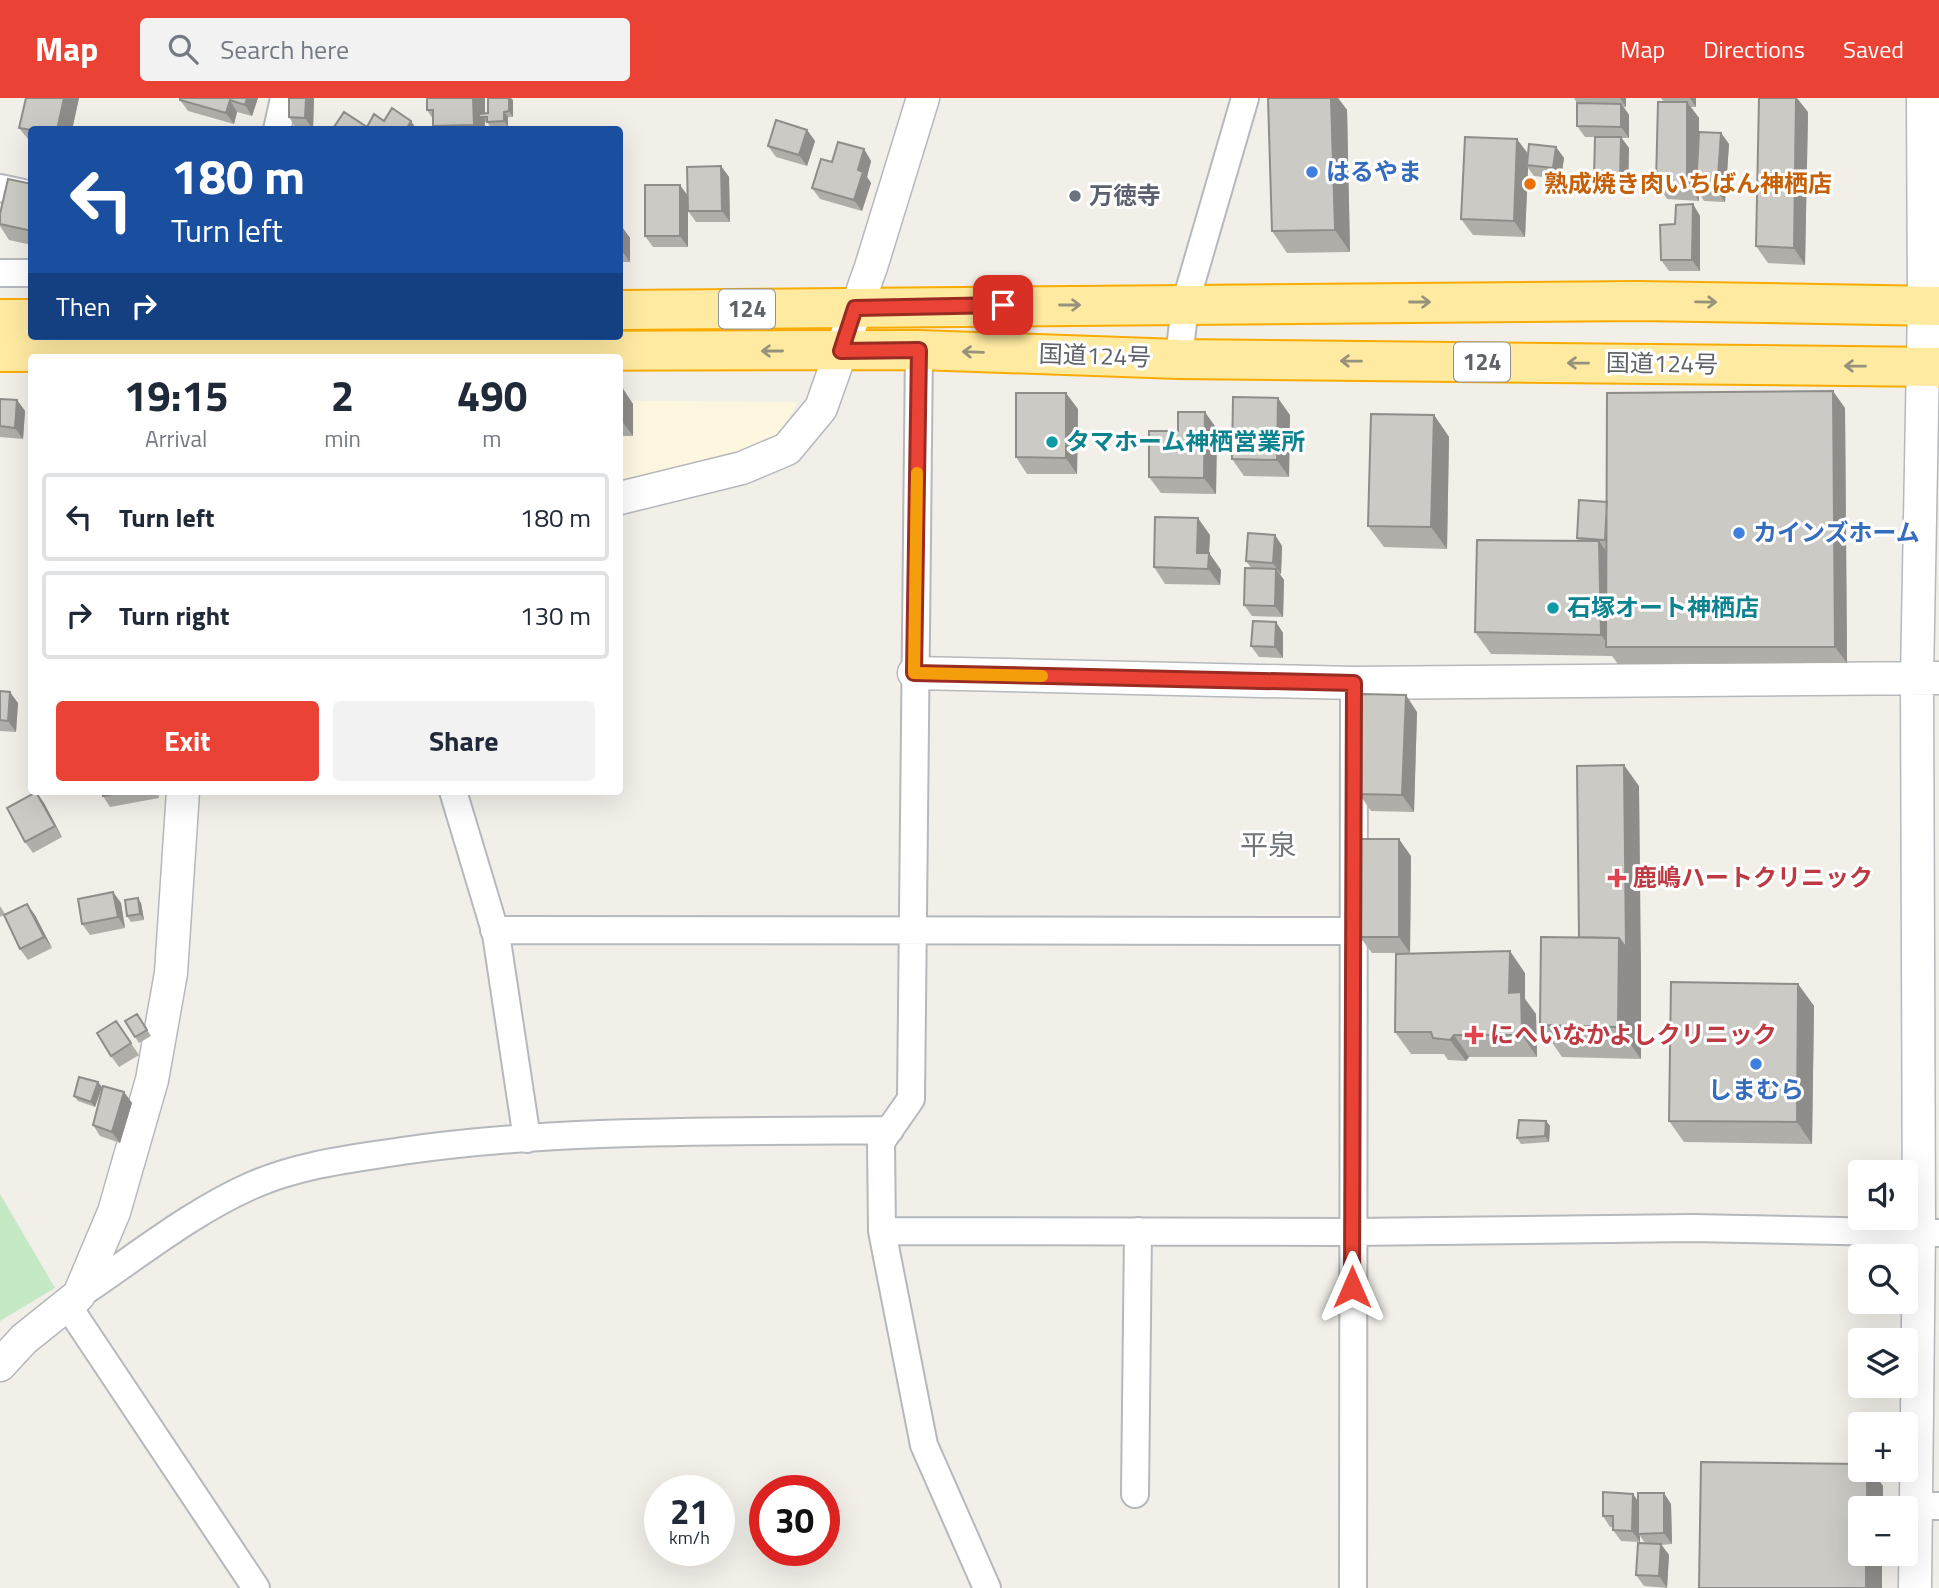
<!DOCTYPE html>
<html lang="en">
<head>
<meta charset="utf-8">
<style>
  body { margin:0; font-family:"Titillium Web","Noto Sans JP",sans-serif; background:#f2f2f3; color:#1f2937; height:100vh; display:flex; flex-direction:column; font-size:26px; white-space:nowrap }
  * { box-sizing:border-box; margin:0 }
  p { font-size:23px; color:#747a83 }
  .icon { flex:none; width:38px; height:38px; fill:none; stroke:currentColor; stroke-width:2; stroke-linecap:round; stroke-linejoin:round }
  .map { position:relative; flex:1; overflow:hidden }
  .drawer { position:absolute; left:28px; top:256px; width:595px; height:441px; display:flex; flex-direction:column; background:#fff; border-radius:7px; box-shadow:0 7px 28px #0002 }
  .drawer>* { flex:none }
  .hud { position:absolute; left:28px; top:28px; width:595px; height:214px; border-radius:7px; box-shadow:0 7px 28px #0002; background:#1a4fa0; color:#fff; overflow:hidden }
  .buttons { position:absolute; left:1848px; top:1062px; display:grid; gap:14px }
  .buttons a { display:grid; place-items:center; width:70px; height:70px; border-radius:7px; background:#fff; box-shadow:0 7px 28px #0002; font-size:35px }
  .speed { position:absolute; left:644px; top:1377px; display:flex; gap:14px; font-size:35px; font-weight:700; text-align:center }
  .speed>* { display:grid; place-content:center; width:91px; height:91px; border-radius:50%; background:#fff; box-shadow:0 7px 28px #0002; line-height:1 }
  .speed small { font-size:18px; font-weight:400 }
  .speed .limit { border:10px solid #d22; background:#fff; color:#111 }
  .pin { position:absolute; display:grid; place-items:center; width:60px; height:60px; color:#fff; margin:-30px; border-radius:14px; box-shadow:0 4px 10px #0006 }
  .me { position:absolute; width:77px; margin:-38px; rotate:0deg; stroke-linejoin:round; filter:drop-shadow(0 0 5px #0008) }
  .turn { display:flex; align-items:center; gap:24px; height:147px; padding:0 28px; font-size:32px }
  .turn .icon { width:91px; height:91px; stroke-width:2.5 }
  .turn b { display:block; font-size:49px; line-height:60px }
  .then { display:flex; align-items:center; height:66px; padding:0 28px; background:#0003; gap:14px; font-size:26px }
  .eta { display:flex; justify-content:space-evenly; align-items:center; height:119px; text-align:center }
  .eta b { font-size:42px; font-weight:700; line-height:49px }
  .cta { display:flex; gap:14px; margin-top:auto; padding:14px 28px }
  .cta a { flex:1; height:80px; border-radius:7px; background:#ea4335; color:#fff; font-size:28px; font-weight:700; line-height:80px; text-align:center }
  .cta a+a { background:#f2f2f3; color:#1f2937 }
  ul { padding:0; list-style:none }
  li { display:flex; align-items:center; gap:21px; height:88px; margin:0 14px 10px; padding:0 14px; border:4px solid #e0e1e3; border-radius:7px }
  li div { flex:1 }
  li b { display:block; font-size:26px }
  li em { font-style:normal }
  header { display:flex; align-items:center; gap:42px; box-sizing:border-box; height:98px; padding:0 35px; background:#ea4335; color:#fff }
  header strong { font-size:33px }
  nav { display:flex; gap:38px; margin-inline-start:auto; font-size:24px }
  .search { width:490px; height:63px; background:#f2f2f3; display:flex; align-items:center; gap:18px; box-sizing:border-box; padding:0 24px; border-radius:7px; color:#747a83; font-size:26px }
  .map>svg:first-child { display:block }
</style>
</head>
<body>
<header>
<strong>Map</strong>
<div class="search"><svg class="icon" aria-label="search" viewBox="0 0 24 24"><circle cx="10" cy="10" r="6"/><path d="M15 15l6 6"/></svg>Search here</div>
<nav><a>Map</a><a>Directions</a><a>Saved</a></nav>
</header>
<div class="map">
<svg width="1939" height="1490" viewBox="0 0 1939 1490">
  <rect width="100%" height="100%" fill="#f1efe8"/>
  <path fill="#fef7e0" d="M620,303L798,304L778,339L735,355L620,386Z"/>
  <path fill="#c5e8c5" d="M0,1096L55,1190L0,1223Z"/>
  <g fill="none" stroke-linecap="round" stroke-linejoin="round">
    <g stroke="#b5b8bc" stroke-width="30">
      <path id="minor" d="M277,32L284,0
        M0,90L32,97
        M0,175H32
        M919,252L911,1001L881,1044L882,1133L924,1347L987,1490
        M1179,261L1185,206L1245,0
        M453,693L496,836L527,1041
        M494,832L1354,833
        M882,1133L1352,1134L1693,1130L1939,1135
        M1135,1396L1138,1133
        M1914,1408H1939
        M256,1490L72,1214L79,1197C135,1160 191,1114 253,1087C301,1066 352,1061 402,1053C563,1030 727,1034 890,1032
        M1353,1490L1354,585"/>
    </g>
    <g stroke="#b5b8bc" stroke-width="35">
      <path id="tertiary" d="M620,400L742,370L787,351L821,310L871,169L923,0
        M914,575L1354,585L1938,580
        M0,1267L24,1241L79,1197L114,1114L152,982L171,875L183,693
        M1915,1490L1919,1133L1917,580L1924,208L1923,0"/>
    </g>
    <g stroke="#f9ab00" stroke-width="42">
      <path id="trunk" d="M620,212L1638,203L1939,208
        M0,221H32
        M0,254L919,252L1179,261L1939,269"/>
    </g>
    <use href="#minor" stroke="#fff" stroke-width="26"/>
    <use href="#tertiary" stroke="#fff" stroke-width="32"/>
    <use href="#trunk" stroke="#feeaa1" stroke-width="38"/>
  </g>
  <path fill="#afaea9" d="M79,0L72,32H32V46L19,30Z
    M258,0L252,18L237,14L234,26L188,13L180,2Z
    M289,0H314L313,31L296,30L289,19Z
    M485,0V15H488L513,2V19H508V29L491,30L487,24H485V32H436L433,28V21L427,12Z
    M1268,0H1338L1347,12L1350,154L1287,155L1272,133Z
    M1574,0H1626V9H1624L1629,17V40H1621L1629,50L1628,91H1602L1594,79L1595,39H1585L1577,28V5Z
    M1661,0H1696V9H1691L1699,20V49L1721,35L1729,46L1725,104L1704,103L1699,95V103L1667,101L1656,84L1664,4Z
    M1808,14L1805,167L1768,165L1756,148Z
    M807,32L815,43L807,68L776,59L768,48Z
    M1556,49L1564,60L1561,81L1534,78L1528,70L1525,139L1473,137L1461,121L1528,56Z
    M864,51L871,63L867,79L871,85L862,113L820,101L812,90L832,64Z
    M721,68L729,79L730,124H696L688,113V149H653L645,138Z
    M32,86V147L9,142L0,128V116Z
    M1693,106L1700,118V173H1669L1661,162Z
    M620,129H622L630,140V164H620Z
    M620,289L633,306V338H620Z
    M0,301L17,302L25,313L23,341L0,339Z
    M1845,310L1847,565L1618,566L1612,558L1491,556L1475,534L1578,443L1577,440L1607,404Z
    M1078,311L1077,376H1027L1016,359Z
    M1290,317L1289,379L1244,378L1232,361Z
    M1434,317L1449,339L1447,451L1384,449L1368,428Z
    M1217,331L1216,396L1161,395L1149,379L1178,333Z
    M1210,437L1209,455L1221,472L1220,487L1165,486L1154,469Z
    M1275,437L1282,448L1281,476H1280L1284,482L1283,519L1252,518L1244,507L1252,471L1246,463Z
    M1276,524L1283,535V560L1259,559L1251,548Z
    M0,593L18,605L16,634L0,633Z
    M1417,614L1414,714L1371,713L1359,696Z
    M1639,688L1641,961L1562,959L1540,927L1579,839Z
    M102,693H158L159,700L110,709L103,698Z
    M36,694L44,705L62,739L33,755L25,744Z
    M1411,758L1410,855H1372L1360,839Z
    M113,794L121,805L125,830L90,837L82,826Z
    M141,805L144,822L131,824L127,818Z
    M0,808L5,816L0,819Z
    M35,817L52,850L28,862L20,851Z
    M1525,875V901L1536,916L1537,959H1469L1466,963L1448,962L1444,956H1411L1395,934Z
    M1798,886L1814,908L1812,1046L1684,1044L1669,1023Z
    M137,916L151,938L139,945L125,923Z
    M116,923L139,957L119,969L111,958Z
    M98,984L102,989L95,1009L78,1003L74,998Z
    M124,994L132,1005L120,1045L100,1038L93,1027Z
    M1546,1023L1550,1028L1549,1044L1521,1046L1517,1040Z
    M1638,1402L1671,1406L1672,1446L1661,1447L1669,1457L1667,1490L1644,1488L1636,1477L1645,1445L1640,1438V1444L1621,1443L1613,1432V1429H1610L1603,1418Z"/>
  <path fill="#8f8d8a" d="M64,0H79L72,32H57Z
    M247,0H258L252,18L245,7Z
    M306,0H314L313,31L305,20Z
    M473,0H485V32H477L474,27Z
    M509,0H511L513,2V19L509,13Z
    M1331,0H1338L1347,12L1350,154L1335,132Z
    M1620,0H1626V9Z
    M1690,0H1696V9Z
    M1796,0H1797L1808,14L1805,167L1794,150Z
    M230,2L237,14L234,26L226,15Z
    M1687,4L1699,20V92L1696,91L1699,95V103L1687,86Z
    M1621,6L1629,17V40L1621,29Z
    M504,14L508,19V29L504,23Z
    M411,23L417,32H406Z
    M807,32L815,43L807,68L799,57Z
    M1721,35L1729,46L1725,104L1717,93Z
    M1621,39L1629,50L1628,91L1620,80Z
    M1517,41L1529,57L1527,67L1528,70L1525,139L1514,123Z
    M1556,49L1564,60L1561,81L1553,70Z
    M864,51L871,63L867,79L871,85L862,113L854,102L858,72Z
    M721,68L729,79L730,124L722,113Z
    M680,87L688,98V149L680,138Z
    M1693,106L1700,118V173L1692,162Z
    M622,129L630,140V164L622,153Z
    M622,289L633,306V338L621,322Z
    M1833,293L1845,310L1847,565L1835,549Z
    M1066,295L1078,311L1077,376L1066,360Z
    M1278,300L1290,317L1289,379L1277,362Z
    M17,302L25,313L23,341L15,330Z
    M1205,314L1217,331L1216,396L1204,380Z
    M1434,317L1449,339L1447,451L1431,429Z
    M1198,420L1210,437L1209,455L1221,472L1220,487L1197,455Z
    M1275,437L1282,448L1281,476L1273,465Z
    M1599,443L1614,465L1610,549L1601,537Z
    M1276,471L1284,482L1283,519L1275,508Z
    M1276,524L1283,535V560L1275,549Z
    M10,594L18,605L16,634L8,623Z
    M1406,597L1417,614L1414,714L1402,697Z
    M1624,667L1639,688L1641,871L1626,850Z
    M36,694L44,705L62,739L55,728Z
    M1399,741L1411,758L1410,855L1399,839Z
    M113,794L121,805L125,830L118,819Z
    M138,800L141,805L144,822L140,816Z
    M27,806L35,817L52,850L44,839Z
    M1619,840L1641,871V961L1618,929Z
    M1510,853L1525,875V901L1536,916L1537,959L1522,937L1509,895Z
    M1798,886L1814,908L1812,1046L1797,1024Z
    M1454,937L1469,959L1466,963L1450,942Z
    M98,984L102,989L95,1009L91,1004Z
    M124,994L132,1005L120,1045L112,1034Z
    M1546,1023L1550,1028L1549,1044L1545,1038Z
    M1867,1372H1872L1883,1388V1410H1867Z
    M1664,1395L1671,1406L1672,1446L1664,1435Z
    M1633,1396L1641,1407L1638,1436L1640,1438V1444L1632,1433Z
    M1661,1446L1669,1457L1667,1490L1659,1478Z
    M1866,1456H1882V1490H1866Z"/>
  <path fill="#cccac5" stroke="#8f8d8a" stroke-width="2" d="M26,0H64L57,32H32L19,30Z
    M180,0H247L245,7L230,2L226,15L180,2Z
    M289,0H306L305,20L289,19Z
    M427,0H473L474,27L433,28V12H427Z
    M488,0H509V13L504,14V23L487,24V19H479V16L488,15Z
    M1268,0H1331L1335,132L1272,133Z
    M1759,0H1796L1794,150L1756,148Z
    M1658,4H1687V86L1656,84Z
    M1577,5L1621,6V29L1577,28Z
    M392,10L411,23L406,32H338L334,29L344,14L367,29L374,16L384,23Z
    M776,22L807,32L799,57L768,48Z
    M1699,34L1721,35L1717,93L1696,91Z
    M1465,39L1517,41L1514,123L1461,121Z
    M1595,39H1621L1620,80L1594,79Z
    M838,44L864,51L858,72L863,74L854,102L812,90L821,61L832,64Z
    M1529,46L1556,49L1553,70L1527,67Z
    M721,68L722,113H688L687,69Z
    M8,81L32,86V133L0,126V116Z
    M645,87H680V138H645Z
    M1693,106L1692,162H1661L1660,127L1675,126L1676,107Z
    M620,129H622V153H620Z
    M620,289H622L621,322H620Z
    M1833,293L1835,549H1606L1607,295Z
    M1016,295H1066V360L1016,359Z
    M1233,299L1278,300L1277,362L1232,361Z
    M0,301L17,302L15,330L0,328Z
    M1178,314H1205L1204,380L1149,379V333H1178Z
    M1371,316L1434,317L1431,429L1368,428Z
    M1579,402L1607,404L1605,442L1577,440Z
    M1155,419L1198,420L1197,455H1209L1208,471L1154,469Z
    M1248,435L1275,437L1273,465L1246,463Z
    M1477,442L1599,443L1601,537L1475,534Z
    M1245,470L1276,471L1275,508L1244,507Z
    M1253,523L1276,524L1275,549L1251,548Z
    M0,593L10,594L8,623L0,622Z
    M1362,596L1406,597L1402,697L1359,696Z
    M1624,667L1626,850L1619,840L1579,839L1577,668Z
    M102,693H129L103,698Z
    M36,694L55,728L25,744L7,710Z
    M1360,741H1399V839H1360Z
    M113,794L118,819L82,826L78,801Z
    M138,800L140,816L127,818L125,802Z
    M27,806L44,839L20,851L4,817Z
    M1541,839L1619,840L1618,929L1540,927Z
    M1510,853L1509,895L1521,894L1522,937H1454L1450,942L1433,940L1431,934H1395L1396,856Z
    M1671,884L1798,886L1797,1024L1669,1023Z
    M137,916L147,932L135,939L125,923Z
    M116,923L131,945L111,958L97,935Z
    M79,979L98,984L91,1004L74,998Z
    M103,988L124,994L112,1034L93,1027Z
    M1519,1022L1546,1023L1545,1038L1517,1040Z
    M1701,1364L1860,1366V1372H1867V1410H1860V1456H1866V1490H1699Z
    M1603,1394L1633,1396L1632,1433L1613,1432V1418H1603Z
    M1638,1395H1664V1435L1638,1436Z
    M1638,1445L1661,1446L1659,1478L1636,1477Z"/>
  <defs><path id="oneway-shaft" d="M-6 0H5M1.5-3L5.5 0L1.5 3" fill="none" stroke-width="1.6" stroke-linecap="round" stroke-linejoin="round" transform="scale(1.75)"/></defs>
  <g stroke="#97927c">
    <use href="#oneway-shaft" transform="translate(1420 204)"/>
    <use href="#oneway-shaft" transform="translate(1706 204) rotate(1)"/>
    <use href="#oneway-shaft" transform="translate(1070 207)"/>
    <use href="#oneway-shaft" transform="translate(772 253) rotate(-180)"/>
    <use href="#oneway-shaft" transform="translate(973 254) rotate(-178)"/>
    <use href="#oneway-shaft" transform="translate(1351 263) rotate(-179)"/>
    <use href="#oneway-shaft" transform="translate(1578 265) rotate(-179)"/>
    <use href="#oneway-shaft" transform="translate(1855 268) rotate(-179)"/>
  </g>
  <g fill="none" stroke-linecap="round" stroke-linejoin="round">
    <g stroke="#982c22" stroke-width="18">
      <path id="route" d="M1003,207L855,210L841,253L919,252L914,575L1354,585L1352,1189"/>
    </g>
    <use href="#route" stroke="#ea4335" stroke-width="12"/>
    <path stroke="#f59e0b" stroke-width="12" d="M917,375L914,575L1042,578"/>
  </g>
  <g fill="#3f7fe0" stroke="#fff" stroke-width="2.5">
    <circle cx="1312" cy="74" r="7"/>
    <circle cx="1739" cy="435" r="7"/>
    <circle cx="1756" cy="966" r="7"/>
  </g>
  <circle fill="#e8710a" stroke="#fff" stroke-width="2.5" cx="1530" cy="86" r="7"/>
  <circle fill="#6b7280" stroke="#fff" stroke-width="2.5" cx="1075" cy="98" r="7"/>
  <g fill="#0f9aa8" stroke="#fff" stroke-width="2.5">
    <circle cx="1052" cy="344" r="7"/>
    <circle cx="1553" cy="510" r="7"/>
  </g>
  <g fill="#e0444e" stroke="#fff" stroke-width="2.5">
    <path d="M1613.5 769.5h7v7h7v7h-7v7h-7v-7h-7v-7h7z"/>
    <path d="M1470.5 926.5h7v7h7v7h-7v7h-7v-7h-7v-7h7z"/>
  </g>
  <g text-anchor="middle" stroke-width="6" stroke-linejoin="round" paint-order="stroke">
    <g fill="#fff" stroke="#8f9295" stroke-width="2">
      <rect x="719" y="191.5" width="56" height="39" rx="5"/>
      <rect x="1454" y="244.5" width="56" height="39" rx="5"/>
    </g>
    <g font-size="23" font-weight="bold" fill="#5f6368">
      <text x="747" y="219">124</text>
      <text x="1482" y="272">124</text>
    </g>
    <g font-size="24" font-weight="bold" fill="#366cbe" stroke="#fff" text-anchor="start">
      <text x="1326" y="82">はるやま</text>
      <text x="1753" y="443">カインズホーム</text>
      <text x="1756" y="1000" text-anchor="middle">しまむら</text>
    </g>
    <g font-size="24" font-weight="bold" fill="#c56008" stroke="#fff" text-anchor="start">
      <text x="1544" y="94">熟成焼き肉いちばん神栖店</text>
    </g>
    <g font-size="24" font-weight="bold" fill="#5b616d" stroke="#fff" text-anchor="start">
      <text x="1089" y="106">万徳寺</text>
    </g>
    <g font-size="24" fill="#5f6368" stroke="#fff">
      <text transform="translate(1095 258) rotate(2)" y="8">国道124号</text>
      <text transform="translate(1662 266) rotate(1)" y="8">国道124号</text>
    </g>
    <g font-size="24" font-weight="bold" fill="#0d838f" stroke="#fff" text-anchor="start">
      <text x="1066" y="352">タマホーム神栖営業所</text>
      <text x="1567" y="518">石塚オート神栖店</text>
    </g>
    <g font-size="24" font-weight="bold" fill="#be3a42" stroke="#fff" text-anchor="start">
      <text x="1633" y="788">鹿嶋ハートクリニック</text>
      <text x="1490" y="945">にへいなかよしクリニック</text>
    </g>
    <g font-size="28" fill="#70757a" stroke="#fff">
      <text x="1268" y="757">平泉</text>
    </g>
  </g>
</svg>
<div class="buttons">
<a><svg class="icon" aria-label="sound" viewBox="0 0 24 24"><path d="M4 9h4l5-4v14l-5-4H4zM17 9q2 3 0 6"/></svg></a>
<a><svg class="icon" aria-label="search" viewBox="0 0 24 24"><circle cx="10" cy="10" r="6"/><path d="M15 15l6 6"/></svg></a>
<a><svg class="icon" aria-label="layers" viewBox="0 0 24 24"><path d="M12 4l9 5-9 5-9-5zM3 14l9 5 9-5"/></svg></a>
<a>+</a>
<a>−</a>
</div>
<div class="speed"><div>21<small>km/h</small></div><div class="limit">30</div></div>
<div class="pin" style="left:1003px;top:207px;background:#d93025"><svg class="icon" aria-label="arrive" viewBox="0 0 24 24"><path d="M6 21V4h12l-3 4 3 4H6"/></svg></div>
<svg class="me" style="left:1352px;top:1189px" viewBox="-20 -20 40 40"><path d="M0-17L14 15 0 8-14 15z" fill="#ea4335" stroke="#fff" stroke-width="4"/></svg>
<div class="hud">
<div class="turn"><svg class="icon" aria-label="left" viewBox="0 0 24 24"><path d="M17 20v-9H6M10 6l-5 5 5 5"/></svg><div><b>180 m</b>Turn left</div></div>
<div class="then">Then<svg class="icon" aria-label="right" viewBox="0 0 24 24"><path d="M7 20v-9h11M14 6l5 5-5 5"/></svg></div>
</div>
<section class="drawer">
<div class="eta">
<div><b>19:15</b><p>Arrival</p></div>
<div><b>2</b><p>min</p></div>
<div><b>490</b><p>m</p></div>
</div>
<ul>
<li><svg class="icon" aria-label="left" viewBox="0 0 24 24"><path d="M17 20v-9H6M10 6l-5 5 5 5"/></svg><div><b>Turn left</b></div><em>180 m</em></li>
<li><svg class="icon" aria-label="right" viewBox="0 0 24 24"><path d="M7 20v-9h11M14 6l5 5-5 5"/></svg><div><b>Turn right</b></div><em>130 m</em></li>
</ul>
<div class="cta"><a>Exit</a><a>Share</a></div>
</section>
</div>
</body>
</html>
